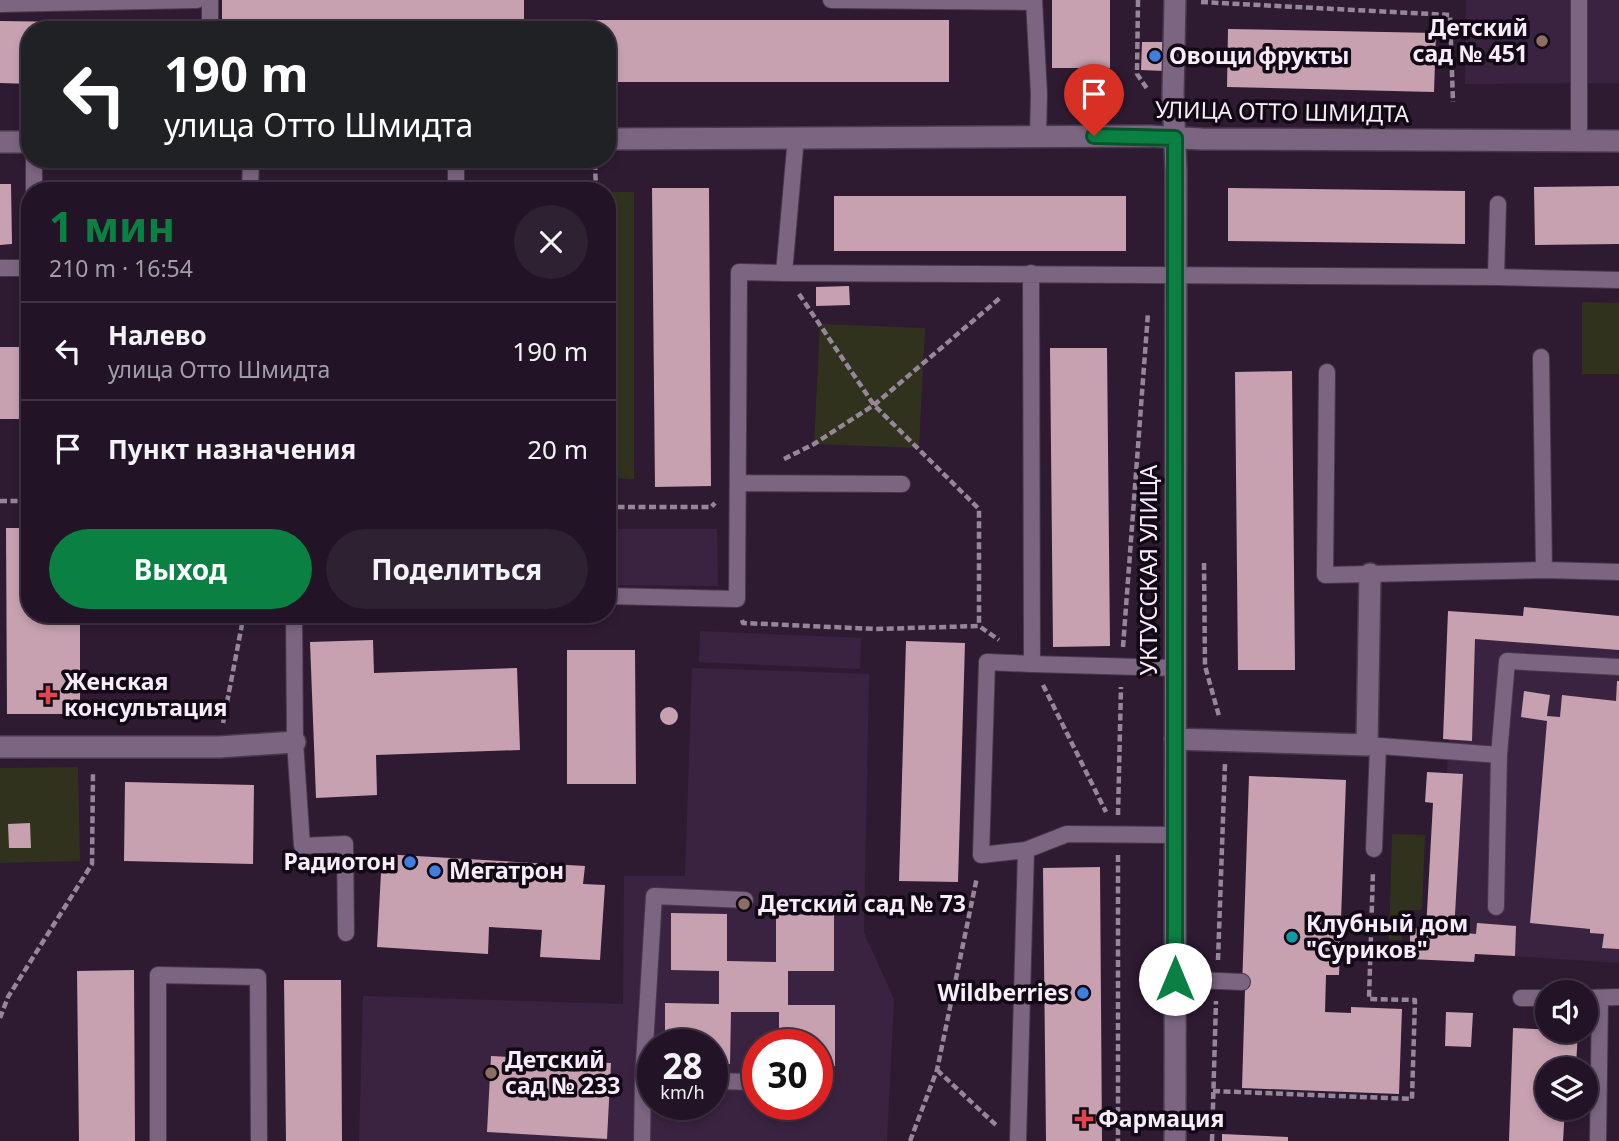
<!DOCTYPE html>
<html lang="ru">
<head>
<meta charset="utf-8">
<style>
  body { margin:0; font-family:"Noto Sans",sans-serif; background:#2e2132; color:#f1f3f6; height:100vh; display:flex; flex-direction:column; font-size:26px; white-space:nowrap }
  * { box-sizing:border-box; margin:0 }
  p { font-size:23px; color:#a29ea7 }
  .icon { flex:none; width:38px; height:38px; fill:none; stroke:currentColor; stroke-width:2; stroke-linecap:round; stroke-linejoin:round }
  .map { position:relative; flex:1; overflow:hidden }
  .drawer { position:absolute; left:21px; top:182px; width:595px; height:441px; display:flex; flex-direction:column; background:#221426; border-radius:28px; box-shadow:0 4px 10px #0003,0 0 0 2px #3f3343 }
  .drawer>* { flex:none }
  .banner { position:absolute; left:21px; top:21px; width:595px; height:147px; border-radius:28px; box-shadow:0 4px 10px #0003,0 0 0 2px #3f3343; background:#202124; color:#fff; overflow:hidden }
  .controls { position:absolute; left:1535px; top:980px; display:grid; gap:14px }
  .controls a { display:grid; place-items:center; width:63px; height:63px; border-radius:50%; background:#221426; box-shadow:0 4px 10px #0003,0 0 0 2px #3f3343; font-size:35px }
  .speed { position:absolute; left:637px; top:1029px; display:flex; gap:14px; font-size:35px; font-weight:700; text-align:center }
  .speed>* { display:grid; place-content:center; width:91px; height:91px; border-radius:50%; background:#221426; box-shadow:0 4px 10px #0003,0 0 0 2px #3f3343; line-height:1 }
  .speed small { font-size:18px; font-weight:400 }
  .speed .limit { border:10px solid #d22; background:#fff; color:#111 }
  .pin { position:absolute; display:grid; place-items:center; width:60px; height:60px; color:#fff; margin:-72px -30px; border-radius:50% 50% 50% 0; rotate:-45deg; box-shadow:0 0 7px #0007 }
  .pin .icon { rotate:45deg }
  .me { position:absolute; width:77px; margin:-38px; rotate:0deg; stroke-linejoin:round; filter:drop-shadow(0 0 5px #0008) }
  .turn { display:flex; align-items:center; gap:24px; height:147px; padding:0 28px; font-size:32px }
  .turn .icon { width:91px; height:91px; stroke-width:2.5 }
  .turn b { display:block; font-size:49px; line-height:60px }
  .round { display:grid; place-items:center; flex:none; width:74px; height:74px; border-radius:37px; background:#2e2132 }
  .headline { display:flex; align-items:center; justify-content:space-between; height:119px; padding:0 28px }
  h1 { font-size:42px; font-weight:700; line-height:52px; color:#0b8043 }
  .button { display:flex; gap:14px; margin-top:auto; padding:14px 28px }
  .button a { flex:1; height:80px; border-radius:42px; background:#0b8043; color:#fff; font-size:28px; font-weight:700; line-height:80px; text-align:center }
  .button a+a { background:#2e2132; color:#f1f3f6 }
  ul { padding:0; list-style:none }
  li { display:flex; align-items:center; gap:21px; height:98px; padding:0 28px; border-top:2px solid #3f3343 }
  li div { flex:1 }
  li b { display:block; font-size:26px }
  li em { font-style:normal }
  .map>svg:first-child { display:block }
</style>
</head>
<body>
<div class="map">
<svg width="1619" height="1141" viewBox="0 0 1619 1141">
  <rect width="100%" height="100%" fill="#2e1b32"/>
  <path fill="#3a2340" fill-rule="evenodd" d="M1466,0H1619V83L1465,84Z
    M607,529H717L718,586L607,585Z
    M1456,624L1619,634V963L1436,951Z
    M700,631L861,638L860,669L699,662Z
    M692,668L869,674L864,933L894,999L887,1141H359L363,996L623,1004L624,876H685ZM653,1045H712V1104H653ZM758,1045H817V1104H758Z"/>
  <path fill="#30321d" d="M607,192H634V479L607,478Z
    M1582,302L1619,303V374H1582Z
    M820,324L925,328L919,448L814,444Z
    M78,767L80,861L0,863V768Z
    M1392,834L1425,835L1422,910H1403L1402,940H1389Z"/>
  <path fill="#c7a1b0" d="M222,0H524V20H949V82H607V30H30V84L0,83V21L222,24Z
    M1052,0H1110V68H1052Z
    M1228,29L1436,33L1434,92L1227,87Z
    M1142,42H1166L1165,71L1141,70Z
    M0,184H11L12,244L0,245Z
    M343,184V191H286V185Z
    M530,186V191H473V187Z
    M1619,186V244L1535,245L1534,187Z
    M652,188H709L711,486L655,487Z
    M1228,188L1465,191V244L1228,241Z
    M834,196H1126V251H834Z
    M849,286L850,305L816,306V287Z
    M0,347H30V419H0Z
    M1050,348H1107L1110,646L1053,647Z
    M1292,371L1295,670H1238L1235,372Z
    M6,528H30V614H80V714H7Z
    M1524,607L1619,616V650L1475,639L1472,741L1443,739L1448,611L1523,616Z
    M373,640L374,673L517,668L520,750L376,755L377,795L316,798L310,642Z
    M906,641L965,643L958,882L899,881Z
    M567,650H635L636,784H567Z
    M1617,681H1619V949L1602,948L1604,934L1590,933V929L1530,923L1547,721L1521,717L1524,691L1550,695L1547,716L1560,717L1562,695L1616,701Z
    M660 716a9 9 0 1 1 18 0a9 9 0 1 1-18 0Z
    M1427,772L1463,774L1454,932L1476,934L1477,923L1516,926L1515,956L1475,954L1474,962L1410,959V928L1426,929L1433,803L1425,802Z
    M1249,776L1346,780L1339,975H1326L1325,1012L1351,1013V1007L1402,1009L1399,1094L1242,1088L1245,989H1242Z
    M125,782L254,785L253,864L124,861Z
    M30,823L31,848H9L8,824Z
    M382,854L585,866L583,884L605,885L600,960L540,957L542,930L489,927L488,954L377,947Z
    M1100,867L1102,1141H1046L1043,868Z
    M671,913L727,914V961L776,962V914L834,915V971H788V1005H835V1066H817V1045H779V1012H731L730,1064H712V1045H665V1003L719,1004V971L671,970Z
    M134,970L135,1141H79L77,971Z
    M284,980H341L342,1141H286Z
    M1446,1012L1473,1013L1471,1047L1445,1046Z
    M1513,1028L1578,1031L1576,1066H1566V1069H1547V1108H1565L1563,1141H1509Z
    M491,1056L530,1058V1068L575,1070V1061L611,1063L607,1139L487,1132Z
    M1222,1134L1288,1137V1141H1222Z"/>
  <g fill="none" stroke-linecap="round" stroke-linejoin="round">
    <g stroke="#47384b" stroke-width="18">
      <path id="lane" d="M210,0V24
        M831,0L1034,2
        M1034,0L1039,94L1038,137
        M0,4L197,0
        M1579,140V0
        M34,159V191
        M456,159V191
        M250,191L251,159
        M0,268H30
        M784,273L1496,277L1498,204
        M1031,273L1032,664L987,662L981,855L1026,850L1067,834L1175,835
        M1496,277L1619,280
        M1541,357L1544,570
        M1327,372L1325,575L1544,570L1619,572
        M738,483L902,484
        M607,596L737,599L739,272L784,273L796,137
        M294,614L295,742L302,846L345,844L346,933
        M1032,664L1175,668
        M1367,745L1499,755L1496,907
        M1499,755L1507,661L1619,667
        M1374,849L1378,746
        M1175,979L1242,982
        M1521,998H1547
        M1586,998L1619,997
        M712,1081L752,1082
        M158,1141V975L258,977L259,1141
        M642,1141L643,1079L654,896L745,900
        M1018,1141L1026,850
        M1598,1141L1600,998"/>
    </g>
    <g stroke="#47384b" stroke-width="24">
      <path id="street" d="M607,139L1150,136L1201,139L1619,141
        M0,142H30
        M1175,739L1367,745L1370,574
        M0,747H219L295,742
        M1175,1141L1176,171L1173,94L1175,0"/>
    </g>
    <path stroke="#96869a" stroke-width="4.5" stroke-dasharray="7 3.5" stroke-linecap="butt" d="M1138,0L1137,74L1148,90
      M1201,2L1450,15L1453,102
      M595,163L596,191
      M799,294L874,405L979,509V626
      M784,459L814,444L874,405L1000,298
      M0,501H30
      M607,507H711L715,503
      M1204,563L1205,666L1219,716
      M742,620L743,623L876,629L979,626L999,640
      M1123,647L1148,313
      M1043,685L1106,812
      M223,723L244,614
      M1118,815L1121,687
      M1118,855V1141
      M1218,960L1225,763
      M0,1018L8,997L92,864L93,771
      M937,1070L997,1126
      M1213,1091L1412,1099L1415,1000L1369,999L1373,871
      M910,1141L937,1070L977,877
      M1212,1141L1216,1001"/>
    <use href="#lane" stroke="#7b6580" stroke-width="16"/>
    <use href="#street" stroke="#7b6580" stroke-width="21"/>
  </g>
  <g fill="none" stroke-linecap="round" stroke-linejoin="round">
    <g stroke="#07532c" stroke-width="18">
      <path id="route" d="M1094,136L1175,138V979"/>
    </g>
    <use href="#route" stroke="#0b8043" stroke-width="12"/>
  </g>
  <g fill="#8d6e63" stroke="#110913" stroke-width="2.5">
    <circle cx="1542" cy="41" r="7"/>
    <circle cx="744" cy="904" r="7"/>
    <circle cx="491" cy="1073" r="7"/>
  </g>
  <g fill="#3f7fe0" stroke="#110913" stroke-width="2.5">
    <circle cx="1155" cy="56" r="7"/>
    <circle cx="410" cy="862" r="7"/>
    <circle cx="435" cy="871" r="7"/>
    <circle cx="1083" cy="993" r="7"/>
  </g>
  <g fill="#e0444e" stroke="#110913" stroke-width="2.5">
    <path d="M44.5 684.5h7v7h7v7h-7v7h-7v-7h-7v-7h7z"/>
    <path d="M1080.5 1108.5h7v7h7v7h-7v7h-7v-7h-7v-7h7z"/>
  </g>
  <circle fill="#0f9aa8" stroke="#110913" stroke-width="2.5" cx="1292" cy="937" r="7"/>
  <g text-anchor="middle" stroke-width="7" stroke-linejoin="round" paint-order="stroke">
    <g font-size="23" font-weight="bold" fill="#f8ebfb" stroke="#110913" text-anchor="start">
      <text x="1528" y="36" text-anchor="end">Детский<tspan x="1528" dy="26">сад № 451</tspan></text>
      <text x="1169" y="64">Овощи фрукты</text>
      <text x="64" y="690">Женская<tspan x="64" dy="26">консультация</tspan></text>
      <text x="396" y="870" text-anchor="end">Радиотон</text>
      <text x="449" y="879">Мегатрон</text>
      <text x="758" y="912">Детский сад № 73</text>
      <text x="1306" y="932">Клубный дом<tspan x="1306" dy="26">"Суриков"</tspan></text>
      <text x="1069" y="1001" text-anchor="end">Wildberries</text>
      <text x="505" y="1068">Детский<tspan x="505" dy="26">сад № 233</tspan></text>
      <text x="1098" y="1127">Фармация</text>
    </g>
    <g font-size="23" fill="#f8ebfb" stroke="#110913">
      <text transform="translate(1282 112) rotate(1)" y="8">УЛИЦА ОТТО ШМИДТА</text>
      <text transform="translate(1149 570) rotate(-90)" y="8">УКТУССКАЯ УЛИЦА</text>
    </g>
  </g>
</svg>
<div class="controls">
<a><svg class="icon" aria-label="sound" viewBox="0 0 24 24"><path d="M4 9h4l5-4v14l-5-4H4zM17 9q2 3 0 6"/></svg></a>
<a><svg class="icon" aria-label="layers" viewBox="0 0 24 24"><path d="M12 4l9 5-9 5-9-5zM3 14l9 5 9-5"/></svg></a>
</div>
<div class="speed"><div>28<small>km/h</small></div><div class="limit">30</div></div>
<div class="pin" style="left:1094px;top:136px;background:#d93025"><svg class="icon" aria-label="arrive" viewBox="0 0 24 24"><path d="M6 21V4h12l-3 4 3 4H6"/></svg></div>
<svg class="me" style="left:1175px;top:979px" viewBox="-20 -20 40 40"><circle r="19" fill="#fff"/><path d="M0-13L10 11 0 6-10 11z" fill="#0b8043"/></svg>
<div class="banner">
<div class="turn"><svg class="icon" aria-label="left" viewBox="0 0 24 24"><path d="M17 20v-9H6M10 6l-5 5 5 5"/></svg><div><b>190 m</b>улица Отто Шмидта</div></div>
</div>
<section class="drawer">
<div class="headline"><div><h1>1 мин</h1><p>210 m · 16:54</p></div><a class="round"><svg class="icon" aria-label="close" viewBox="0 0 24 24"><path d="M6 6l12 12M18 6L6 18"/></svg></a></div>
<ul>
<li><svg class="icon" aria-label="left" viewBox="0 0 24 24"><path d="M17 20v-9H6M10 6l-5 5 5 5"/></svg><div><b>Налево</b><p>улица Отто Шмидта</p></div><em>190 m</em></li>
<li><svg class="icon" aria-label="arrive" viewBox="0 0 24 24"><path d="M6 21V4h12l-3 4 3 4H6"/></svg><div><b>Пункт назначения</b></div><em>20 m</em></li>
</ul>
<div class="button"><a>Выход</a><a>Поделиться</a></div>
</section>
</div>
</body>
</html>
